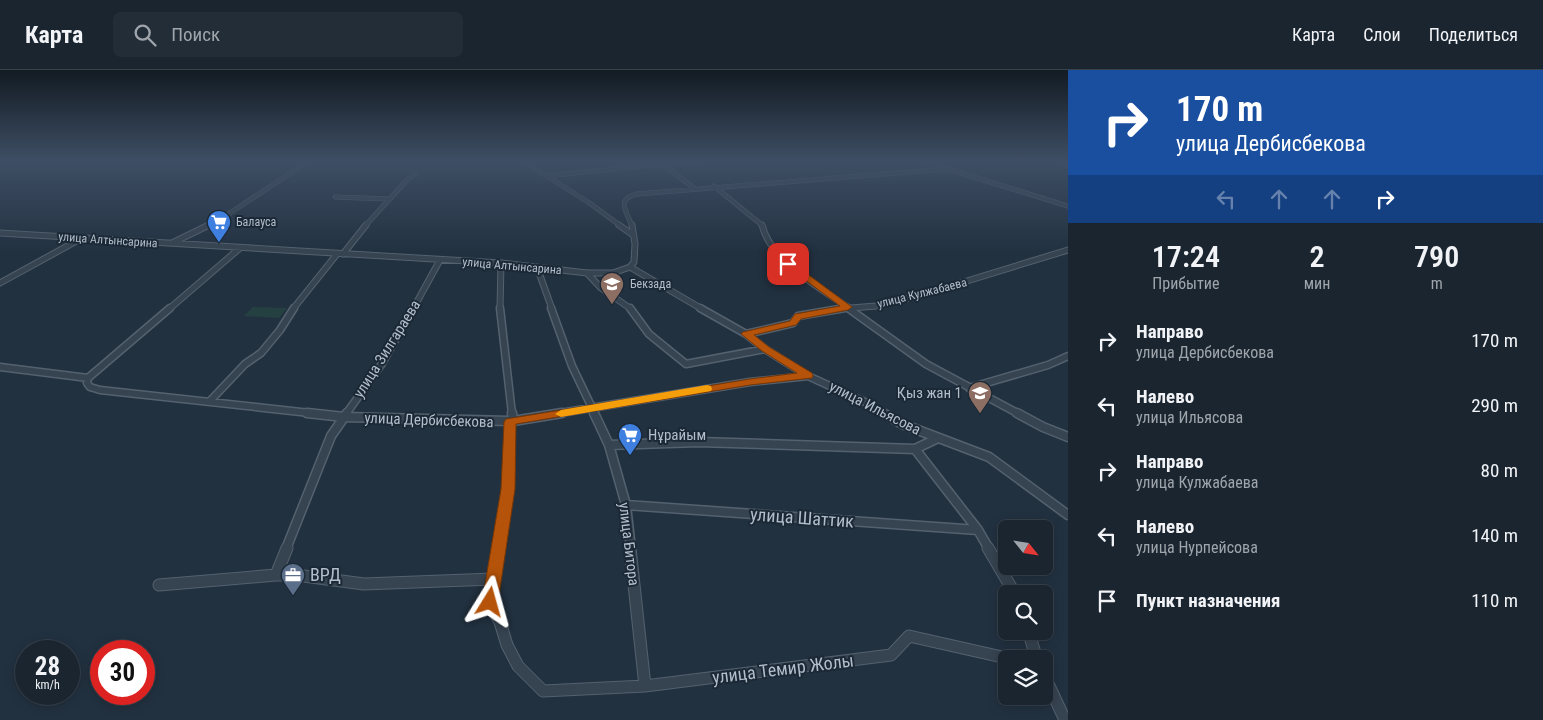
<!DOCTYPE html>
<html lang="ru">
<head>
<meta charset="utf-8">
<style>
  body { margin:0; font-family:"Roboto Condensed",sans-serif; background:#232d38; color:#f1f3f6; height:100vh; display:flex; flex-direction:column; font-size:19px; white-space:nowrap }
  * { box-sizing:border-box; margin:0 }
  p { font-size:16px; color:#9fa5ab }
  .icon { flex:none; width:28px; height:28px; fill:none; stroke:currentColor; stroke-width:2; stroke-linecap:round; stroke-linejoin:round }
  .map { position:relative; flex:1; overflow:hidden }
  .sheet { display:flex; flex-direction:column; background:#1a2530; width:475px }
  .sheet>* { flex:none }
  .hud { background:#1a4fa0; color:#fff; overflow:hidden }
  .needle { width:32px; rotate:120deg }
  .controls { position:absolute; left:998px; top:450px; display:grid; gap:10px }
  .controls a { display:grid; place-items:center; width:55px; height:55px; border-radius:8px; background:#1a2530; box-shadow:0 2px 12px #0003,0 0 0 1px #38424c; font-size:25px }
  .speed { position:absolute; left:15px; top:570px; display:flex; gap:10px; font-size:25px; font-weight:700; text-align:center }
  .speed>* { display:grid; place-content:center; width:65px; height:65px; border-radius:50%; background:#1a2530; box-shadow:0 2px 12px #0003,0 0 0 1px #38424c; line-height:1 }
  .speed small { font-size:12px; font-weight:400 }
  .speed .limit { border:8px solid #d22; background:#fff; color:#111 }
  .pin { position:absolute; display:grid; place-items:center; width:42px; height:42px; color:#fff; margin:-21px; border-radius:10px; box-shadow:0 2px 8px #0006 }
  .me { position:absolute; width:55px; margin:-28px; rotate:8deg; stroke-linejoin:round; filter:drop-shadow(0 0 4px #0008) }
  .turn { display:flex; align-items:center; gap:18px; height:105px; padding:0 25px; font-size:22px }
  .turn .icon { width:65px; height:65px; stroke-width:2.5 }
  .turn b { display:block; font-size:35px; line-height:42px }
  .lanes { display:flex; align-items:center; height:48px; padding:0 25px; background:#0003; justify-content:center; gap:25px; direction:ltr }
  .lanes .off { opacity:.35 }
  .eta { display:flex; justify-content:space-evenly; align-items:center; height:85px; text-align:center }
  .eta b { font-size:30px; font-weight:600; line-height:35px }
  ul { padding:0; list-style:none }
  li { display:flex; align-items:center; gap:15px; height:65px; padding:0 25px }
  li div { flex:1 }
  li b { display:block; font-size:19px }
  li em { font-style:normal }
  header { display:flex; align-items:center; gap:30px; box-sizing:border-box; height:70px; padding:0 25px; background:#1a2530; border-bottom:1px solid #38424c }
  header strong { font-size:24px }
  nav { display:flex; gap:28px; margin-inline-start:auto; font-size:18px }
  .search { width:350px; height:45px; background:#232d38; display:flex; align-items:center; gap:12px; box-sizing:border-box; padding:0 18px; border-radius:8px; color:#9fa5ab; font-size:19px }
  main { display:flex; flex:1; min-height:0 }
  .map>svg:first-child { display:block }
</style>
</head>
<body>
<header>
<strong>Карта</strong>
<div class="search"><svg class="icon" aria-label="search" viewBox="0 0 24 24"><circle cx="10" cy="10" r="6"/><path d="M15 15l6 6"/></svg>Поиск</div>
<nav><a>Карта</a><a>Слои</a><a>Поделиться</a></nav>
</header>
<main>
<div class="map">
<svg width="1068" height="650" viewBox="0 0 1068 650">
  <rect width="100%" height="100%" fill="#223140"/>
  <path fill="#244041" d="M253,237L287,238L279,248L244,246Z"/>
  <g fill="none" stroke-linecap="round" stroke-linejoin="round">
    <g stroke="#54616e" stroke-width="5">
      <path id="minor-far4" d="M523,91L588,132L621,156
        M922,91L1068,136
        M1058,91L1068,94
        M662,94L694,118
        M664,95L714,91
        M546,106L661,94
        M714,116L763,156
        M335,127L390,129
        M206,156L221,149L301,96L314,91
        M365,156L408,109L416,104
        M632,156C627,142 615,129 637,124L946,99"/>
    </g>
    <g stroke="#54616e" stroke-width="7">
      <path id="minor-far3" d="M619,155L633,165
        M762,155C771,192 821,218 850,239
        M0,163L501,193L587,203H613L630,197L634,192L635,174L632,155
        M172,173L209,155
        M343,184L366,155
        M537,197L552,239
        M630,197L702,239
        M587,203L601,218L631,239
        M0,213L82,168
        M169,239L240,178
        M293,239L337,184
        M413,239L440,190
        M500,239L501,193
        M838,239L876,236L918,226L1068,180"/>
    </g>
    <g stroke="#54616e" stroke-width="9">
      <path id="minor-far2" d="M500,238L512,344
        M551,238L572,296L595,344
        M630,238L649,264L686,294L765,279
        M700,238L746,264L765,279L808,306L865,332L885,344
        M848,238L926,294L1019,344
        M746,264L793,253L798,246L845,238
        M0,297L88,308L87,313L90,317L100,320L319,344
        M88,308L170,238
        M969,318L1048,295L1068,286
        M210,331L245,294L261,283L280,260L294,238
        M346,344L381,295L413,238
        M554,344L750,312L808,306"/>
    </g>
    <g stroke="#54616e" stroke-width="11">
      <path id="minor-far1" d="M307,343L344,347L513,351L562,343
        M512,343L513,351
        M594,343L609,375L626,435L631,479
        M883,343L902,354L989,387L1068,445
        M1017,343L1043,357L1068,367
        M938,368L915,379L978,460L989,479
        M609,375L699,372L915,379
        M626,435L978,460
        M286,479L331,366L347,343
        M498,479L508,419L510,351"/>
    </g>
    <g stroke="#54616e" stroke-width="13">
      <path id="minor" d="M499,478L490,532L500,552L507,575L518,596L543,621L645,616L891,585L909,566L1011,589
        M630,478L645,616
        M988,478L1015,524
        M276,505L287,478
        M159,515L276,505H296L364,514L493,509
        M1028,561L1037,589
        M1044,605L1065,650"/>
    </g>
    <use href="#minor-far4" stroke="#364350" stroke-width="4"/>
    <use href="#minor-far3" stroke="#364350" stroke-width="5"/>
    <use href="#minor-far2" stroke="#364350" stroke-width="6"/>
    <use href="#minor-far1" stroke="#364350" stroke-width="8"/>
    <use href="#minor" stroke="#364350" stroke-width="11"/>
  </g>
  <linearGradient id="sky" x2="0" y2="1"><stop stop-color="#131b23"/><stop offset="0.5" stop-color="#3e4e64"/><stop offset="1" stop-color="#3e4e64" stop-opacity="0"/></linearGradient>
  <rect width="1068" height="182" fill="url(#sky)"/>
  <path fill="#b45309" stroke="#753606" d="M785,192H791L852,237L848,240L801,249L796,255L754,265L769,277L812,303L813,306L812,308L750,315L516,354L515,419L498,532L496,538L490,540L484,538L482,532L501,419L504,352L506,349L750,309L797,303L762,281L741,264L743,262L790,251L795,244L840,236L785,195Z"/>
  <path fill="#f59e0b" d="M707,315L711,316L712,319L711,321L561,347L555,344L561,340Z"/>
  <defs>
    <g id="supermarket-pin" transform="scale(1.25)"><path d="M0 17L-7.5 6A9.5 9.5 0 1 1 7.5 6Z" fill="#3f7fe0" stroke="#1b2835"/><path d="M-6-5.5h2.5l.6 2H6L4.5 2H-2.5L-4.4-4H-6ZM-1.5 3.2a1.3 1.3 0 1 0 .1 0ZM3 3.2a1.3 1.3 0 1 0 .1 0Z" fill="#fff"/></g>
    <g id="school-pin" transform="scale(1.25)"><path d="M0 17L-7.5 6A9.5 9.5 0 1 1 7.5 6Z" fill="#8d6e63" stroke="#1b2835"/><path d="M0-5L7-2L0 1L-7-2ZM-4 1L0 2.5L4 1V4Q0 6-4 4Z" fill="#fff"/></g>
    <g id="office-pin" transform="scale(1.25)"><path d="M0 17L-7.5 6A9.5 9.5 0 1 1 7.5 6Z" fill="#5c6f8a" stroke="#1b2835"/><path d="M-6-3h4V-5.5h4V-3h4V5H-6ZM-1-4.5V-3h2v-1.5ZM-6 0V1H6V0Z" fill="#fff"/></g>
  </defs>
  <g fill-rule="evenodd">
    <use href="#supermarket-pin" x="219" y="152"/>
    <use href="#school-pin" x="612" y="214"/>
    <use href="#school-pin" x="980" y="323"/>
    <use href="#supermarket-pin" x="630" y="365"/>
    <use href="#office-pin" x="293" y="505"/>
  </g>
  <g text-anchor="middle" stroke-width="4" stroke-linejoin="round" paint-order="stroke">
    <g font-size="12" fill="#b2becb" stroke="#1b2835" text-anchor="start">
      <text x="236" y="156">Балауса</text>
      <text x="630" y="218">Бекзада</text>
    </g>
    <g font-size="12" fill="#b2becb" stroke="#1b2835">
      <text transform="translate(108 170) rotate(4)" y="4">улица Алтынсарина</text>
      <text transform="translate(512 196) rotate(5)" y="4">улица Алтынсарина</text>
      <text transform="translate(922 223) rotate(-14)" y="4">улица Кулжабаева</text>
    </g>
    <g font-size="15" fill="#b2becb" stroke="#1b2835">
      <text transform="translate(387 279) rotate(-58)" y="5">улица Зилгараева</text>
      <text transform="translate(875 338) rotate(27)" y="5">улица Ильясова</text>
      <text transform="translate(429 350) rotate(2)" y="5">улица Дербисбекова</text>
      <text transform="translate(629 474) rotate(83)" y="5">улица Битора</text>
    </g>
    <g font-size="15" fill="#b2becb" stroke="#1b2835" text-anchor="end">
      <text x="962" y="328">Қыз жан 1</text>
      <text x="648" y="370" text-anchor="start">Нұрайым</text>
    </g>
    <g font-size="18" fill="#b2becb" stroke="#1b2835">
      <text transform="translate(802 448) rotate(4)" y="6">улица Шаттик</text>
      <text transform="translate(783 599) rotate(-7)" y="6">улица Темир Жолы</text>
    </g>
    <g font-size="18" fill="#b2becb" stroke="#1b2835" text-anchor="start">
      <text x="310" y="511">ВРД</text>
    </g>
  </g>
</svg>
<div class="controls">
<a><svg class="needle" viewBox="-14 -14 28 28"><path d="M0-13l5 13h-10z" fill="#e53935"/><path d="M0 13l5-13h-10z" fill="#9fa5ab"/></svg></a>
<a><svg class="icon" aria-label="search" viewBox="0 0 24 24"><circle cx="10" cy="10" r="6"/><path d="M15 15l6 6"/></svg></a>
<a><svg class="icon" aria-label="layers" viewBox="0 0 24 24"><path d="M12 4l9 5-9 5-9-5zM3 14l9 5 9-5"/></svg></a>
</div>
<div class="speed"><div>28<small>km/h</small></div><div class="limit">30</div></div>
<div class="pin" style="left:788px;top:194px;background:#d93025"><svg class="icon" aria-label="arrive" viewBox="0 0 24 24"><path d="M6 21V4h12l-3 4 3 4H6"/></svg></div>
<svg class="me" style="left:490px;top:532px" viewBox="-20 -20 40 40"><path d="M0-17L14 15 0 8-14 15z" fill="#b45309" stroke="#fff" stroke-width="4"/></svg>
</div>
<section class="sheet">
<div class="hud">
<div class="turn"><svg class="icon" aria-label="right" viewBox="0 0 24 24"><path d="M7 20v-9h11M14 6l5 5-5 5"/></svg><div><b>170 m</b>улица Дербисбекова</div></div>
<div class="lanes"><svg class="icon off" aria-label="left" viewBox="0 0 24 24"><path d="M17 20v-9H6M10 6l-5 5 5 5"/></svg><svg class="icon off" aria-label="ahead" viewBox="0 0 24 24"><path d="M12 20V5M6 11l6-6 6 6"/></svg><svg class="icon off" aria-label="ahead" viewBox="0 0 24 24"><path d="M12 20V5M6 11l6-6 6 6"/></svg><svg class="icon" aria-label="right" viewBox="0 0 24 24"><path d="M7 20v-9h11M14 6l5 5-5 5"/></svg></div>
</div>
<div class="eta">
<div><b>17:24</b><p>Прибытие</p></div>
<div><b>2</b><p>мин</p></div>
<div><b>790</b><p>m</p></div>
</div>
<ul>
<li><svg class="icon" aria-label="right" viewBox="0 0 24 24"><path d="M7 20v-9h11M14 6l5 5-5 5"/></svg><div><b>Направо</b><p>улица Дербисбекова</p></div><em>170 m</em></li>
<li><svg class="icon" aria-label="left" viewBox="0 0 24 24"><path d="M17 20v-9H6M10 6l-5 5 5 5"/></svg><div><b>Налево</b><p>улица Ильясова</p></div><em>290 m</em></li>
<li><svg class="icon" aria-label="right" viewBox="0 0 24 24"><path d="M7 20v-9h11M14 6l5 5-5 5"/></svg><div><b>Направо</b><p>улица Кулжабаева</p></div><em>80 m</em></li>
<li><svg class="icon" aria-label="left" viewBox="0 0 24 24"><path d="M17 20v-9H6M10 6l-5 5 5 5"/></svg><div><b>Налево</b><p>улица Нурпейсова</p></div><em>140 m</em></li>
<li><svg class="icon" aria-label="arrive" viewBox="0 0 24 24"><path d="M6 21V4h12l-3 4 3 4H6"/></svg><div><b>Пункт назначения</b></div><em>110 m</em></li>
</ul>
</section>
</main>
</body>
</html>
